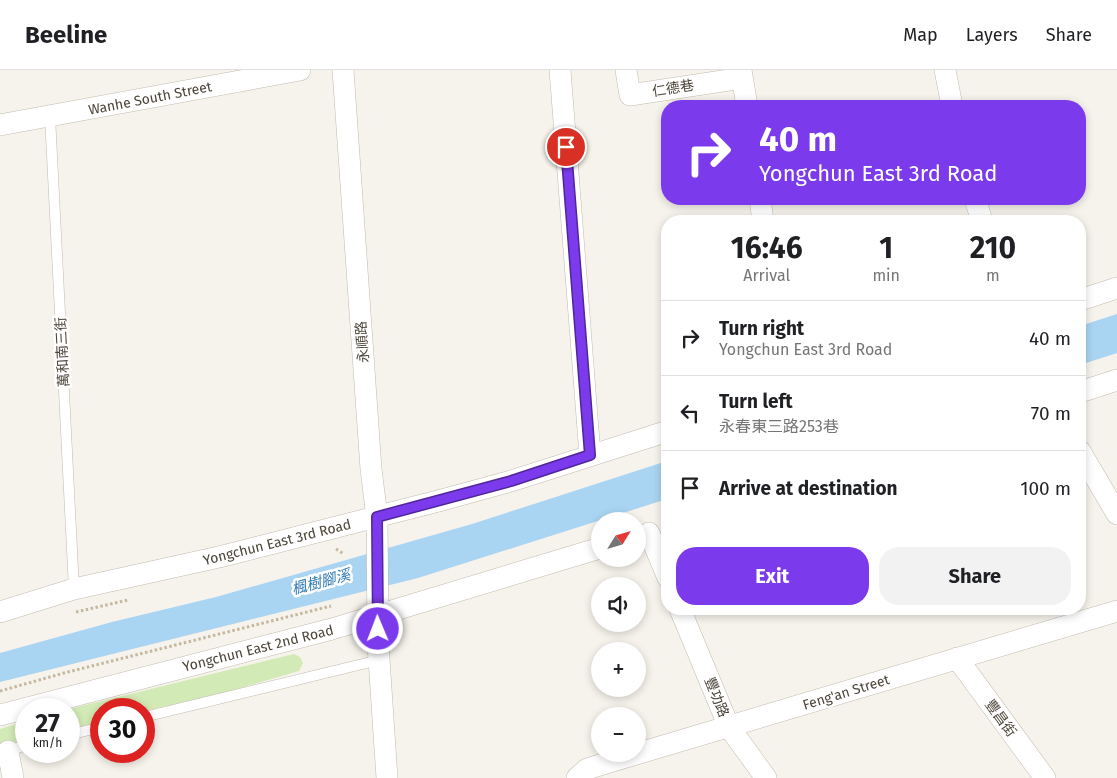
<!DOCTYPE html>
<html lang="en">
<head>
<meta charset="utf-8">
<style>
  body { margin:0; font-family:"Fira Sans","Noto Sans TC",sans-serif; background:#f2f2f2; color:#202124; height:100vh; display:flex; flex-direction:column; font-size:19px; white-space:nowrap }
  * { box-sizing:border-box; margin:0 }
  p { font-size:16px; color:#757577 }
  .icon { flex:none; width:28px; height:28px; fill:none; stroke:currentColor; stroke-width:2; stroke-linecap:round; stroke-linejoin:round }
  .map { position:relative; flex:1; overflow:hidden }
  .drawer { position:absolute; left:661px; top:145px; width:425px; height:400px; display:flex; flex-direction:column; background:#fff; border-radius:20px; box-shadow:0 2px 8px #0003 }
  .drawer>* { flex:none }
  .guide { position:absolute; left:661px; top:30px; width:425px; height:105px; border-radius:20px; box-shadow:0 2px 8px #0003; background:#7c3aed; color:#fff; overflow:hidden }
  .needle { width:32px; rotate:53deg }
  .controls { position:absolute; left:591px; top:442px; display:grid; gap:10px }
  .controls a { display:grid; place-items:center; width:55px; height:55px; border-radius:50%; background:#fff; box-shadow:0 2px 8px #0003; font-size:25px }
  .speed { position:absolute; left:15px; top:628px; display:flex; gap:10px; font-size:25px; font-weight:700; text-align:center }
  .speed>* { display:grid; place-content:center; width:65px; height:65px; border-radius:50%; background:#fff; box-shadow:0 2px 8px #0003; line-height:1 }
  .speed small { font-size:12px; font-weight:400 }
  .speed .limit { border:8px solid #d22; background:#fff; color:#111 }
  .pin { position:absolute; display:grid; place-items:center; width:42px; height:42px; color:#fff; margin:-21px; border:2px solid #fff; border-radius:50%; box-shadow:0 1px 5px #0007 }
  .me { position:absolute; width:55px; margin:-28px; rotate:359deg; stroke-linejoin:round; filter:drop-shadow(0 0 4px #0008) }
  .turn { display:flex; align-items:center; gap:18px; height:105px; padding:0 15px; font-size:22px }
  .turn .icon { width:65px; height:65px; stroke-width:2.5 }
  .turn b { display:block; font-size:35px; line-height:42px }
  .eta { display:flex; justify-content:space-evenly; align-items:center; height:85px; text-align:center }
  .eta b { font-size:30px; font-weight:700; line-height:35px }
  .action { display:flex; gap:10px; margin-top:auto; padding:10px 15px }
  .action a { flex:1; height:58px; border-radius:20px; background:#7c3aed; color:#fff; font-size:20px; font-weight:700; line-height:58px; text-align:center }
  .action a+a { background:#f2f2f2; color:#202124 }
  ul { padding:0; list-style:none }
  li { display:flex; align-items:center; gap:15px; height:75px; padding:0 15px; border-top:1px solid #e0e0e0 }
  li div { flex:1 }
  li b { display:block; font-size:19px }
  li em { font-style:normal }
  header { display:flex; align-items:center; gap:30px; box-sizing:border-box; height:70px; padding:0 25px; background:#fff; border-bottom:1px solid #e0e0e0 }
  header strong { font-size:24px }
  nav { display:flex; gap:28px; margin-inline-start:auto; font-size:18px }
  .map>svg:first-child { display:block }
</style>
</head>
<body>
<header>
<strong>Beeline</strong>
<nav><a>Map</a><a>Layers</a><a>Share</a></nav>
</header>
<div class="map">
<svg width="1117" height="708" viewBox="0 0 1117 708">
  <rect width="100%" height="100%" fill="#f6f3ec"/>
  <path fill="#d2eab5" d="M294,584L300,587L303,593L299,601L209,627L144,641V639H101V651L69,660V639Z
    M26,651V671L0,679V659Z"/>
  <path fill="#a9d4f2" d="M1117,244V283L1080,295V256Z
    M667,391V429L418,508L0,612V583L112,552L216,527L472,454Z"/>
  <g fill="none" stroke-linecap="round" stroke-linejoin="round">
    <g stroke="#c2bbae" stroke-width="11">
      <path id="lane" d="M50,46L74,519
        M144,647L379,590
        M69,665L101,657
        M6,682L26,675"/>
    </g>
    <g stroke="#c2bbae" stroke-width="22">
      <path id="street" d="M343,0L371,399L377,447L378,574L387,708
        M560,0L590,385
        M626,0L630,25L742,8
        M741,0L747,36
        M945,0L952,36
        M0,55L300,0
        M760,129L763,151
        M975,129L982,151
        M1080,230L1117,218
        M1080,322L1117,310
        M1080,381L1117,444
        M649,463L668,508
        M680,539L729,657L766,708
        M0,542L74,519L219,487L442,430L511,411L668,361
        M957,588L1045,708
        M0,645L332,559L600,478
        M8,681L13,708
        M577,708L587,699L616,690L1117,541"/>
    </g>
    <path stroke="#c4b79f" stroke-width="3" stroke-dasharray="2.5 2.5" stroke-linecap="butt" d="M336,479L344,484
      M76,542L128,530
      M0,621L64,603L331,536"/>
    <use href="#lane" stroke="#fff" stroke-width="10"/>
    <use href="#street" stroke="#fff" stroke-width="21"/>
  </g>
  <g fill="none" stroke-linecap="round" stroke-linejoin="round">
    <g stroke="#51269a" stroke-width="12">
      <path id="route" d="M378,559L377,447L511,411L590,385L566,77"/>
    </g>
    <use href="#route" stroke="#7c3aed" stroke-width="9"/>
  </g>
  <g text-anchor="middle" stroke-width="5" stroke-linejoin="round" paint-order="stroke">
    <g font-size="14" fill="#4b4439" stroke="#fff">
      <text transform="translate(673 18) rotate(-9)" y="5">仁德巷</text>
      <text transform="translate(150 28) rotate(-11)" y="5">Wanhe South Street</text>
      <text transform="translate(362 272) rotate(-94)" y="5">永順路</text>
      <text transform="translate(62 282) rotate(-93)" y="5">萬和南三街</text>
      <text transform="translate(277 472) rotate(-14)" y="5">Yongchun East 3rd Road</text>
      <text transform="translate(258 578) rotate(-14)" y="5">Yongchun East 2nd Road</text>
      <text transform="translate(846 622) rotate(-17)" y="5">Feng'an Street</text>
      <text transform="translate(717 627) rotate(68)" y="5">豐功路</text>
      <text transform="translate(1001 648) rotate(54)" y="5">豐昌街</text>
    </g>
    <g font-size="15" font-style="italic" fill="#2e7ab2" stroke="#fff">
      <text transform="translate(321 512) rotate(-15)" y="5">楓樹腳溪</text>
    </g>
  </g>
</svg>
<div class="controls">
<a><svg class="needle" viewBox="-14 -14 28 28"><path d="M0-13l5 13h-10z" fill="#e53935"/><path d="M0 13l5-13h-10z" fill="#757577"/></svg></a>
<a><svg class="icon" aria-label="sound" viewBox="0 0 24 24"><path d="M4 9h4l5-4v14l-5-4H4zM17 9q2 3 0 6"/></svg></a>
<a>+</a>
<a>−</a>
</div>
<div class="speed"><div>27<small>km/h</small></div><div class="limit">30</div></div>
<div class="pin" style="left:566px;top:77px;background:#d93025"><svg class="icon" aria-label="arrive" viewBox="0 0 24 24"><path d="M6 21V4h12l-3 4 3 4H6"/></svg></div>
<svg class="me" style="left:378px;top:559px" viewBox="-20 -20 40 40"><circle r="17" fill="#7c3aed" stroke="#fff" stroke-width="3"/><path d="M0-11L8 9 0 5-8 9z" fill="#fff"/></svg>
<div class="guide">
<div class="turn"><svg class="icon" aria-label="right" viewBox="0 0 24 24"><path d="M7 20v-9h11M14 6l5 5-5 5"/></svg><div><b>40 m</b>Yongchun East 3rd Road</div></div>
</div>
<section class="drawer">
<div class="eta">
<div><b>16:46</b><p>Arrival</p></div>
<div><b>1</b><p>min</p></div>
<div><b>210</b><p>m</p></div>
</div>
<ul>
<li><svg class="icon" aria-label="right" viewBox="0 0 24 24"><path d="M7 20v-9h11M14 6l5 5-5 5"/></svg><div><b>Turn right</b><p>Yongchun East 3rd Road</p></div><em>40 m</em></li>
<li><svg class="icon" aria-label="left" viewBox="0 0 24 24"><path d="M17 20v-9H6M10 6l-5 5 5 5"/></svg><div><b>Turn left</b><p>永春東三路253巷</p></div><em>70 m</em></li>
<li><svg class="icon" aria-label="arrive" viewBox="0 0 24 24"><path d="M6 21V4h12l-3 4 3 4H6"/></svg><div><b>Arrive at destination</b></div><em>100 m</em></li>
</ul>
<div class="action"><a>Exit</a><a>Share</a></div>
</section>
</div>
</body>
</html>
